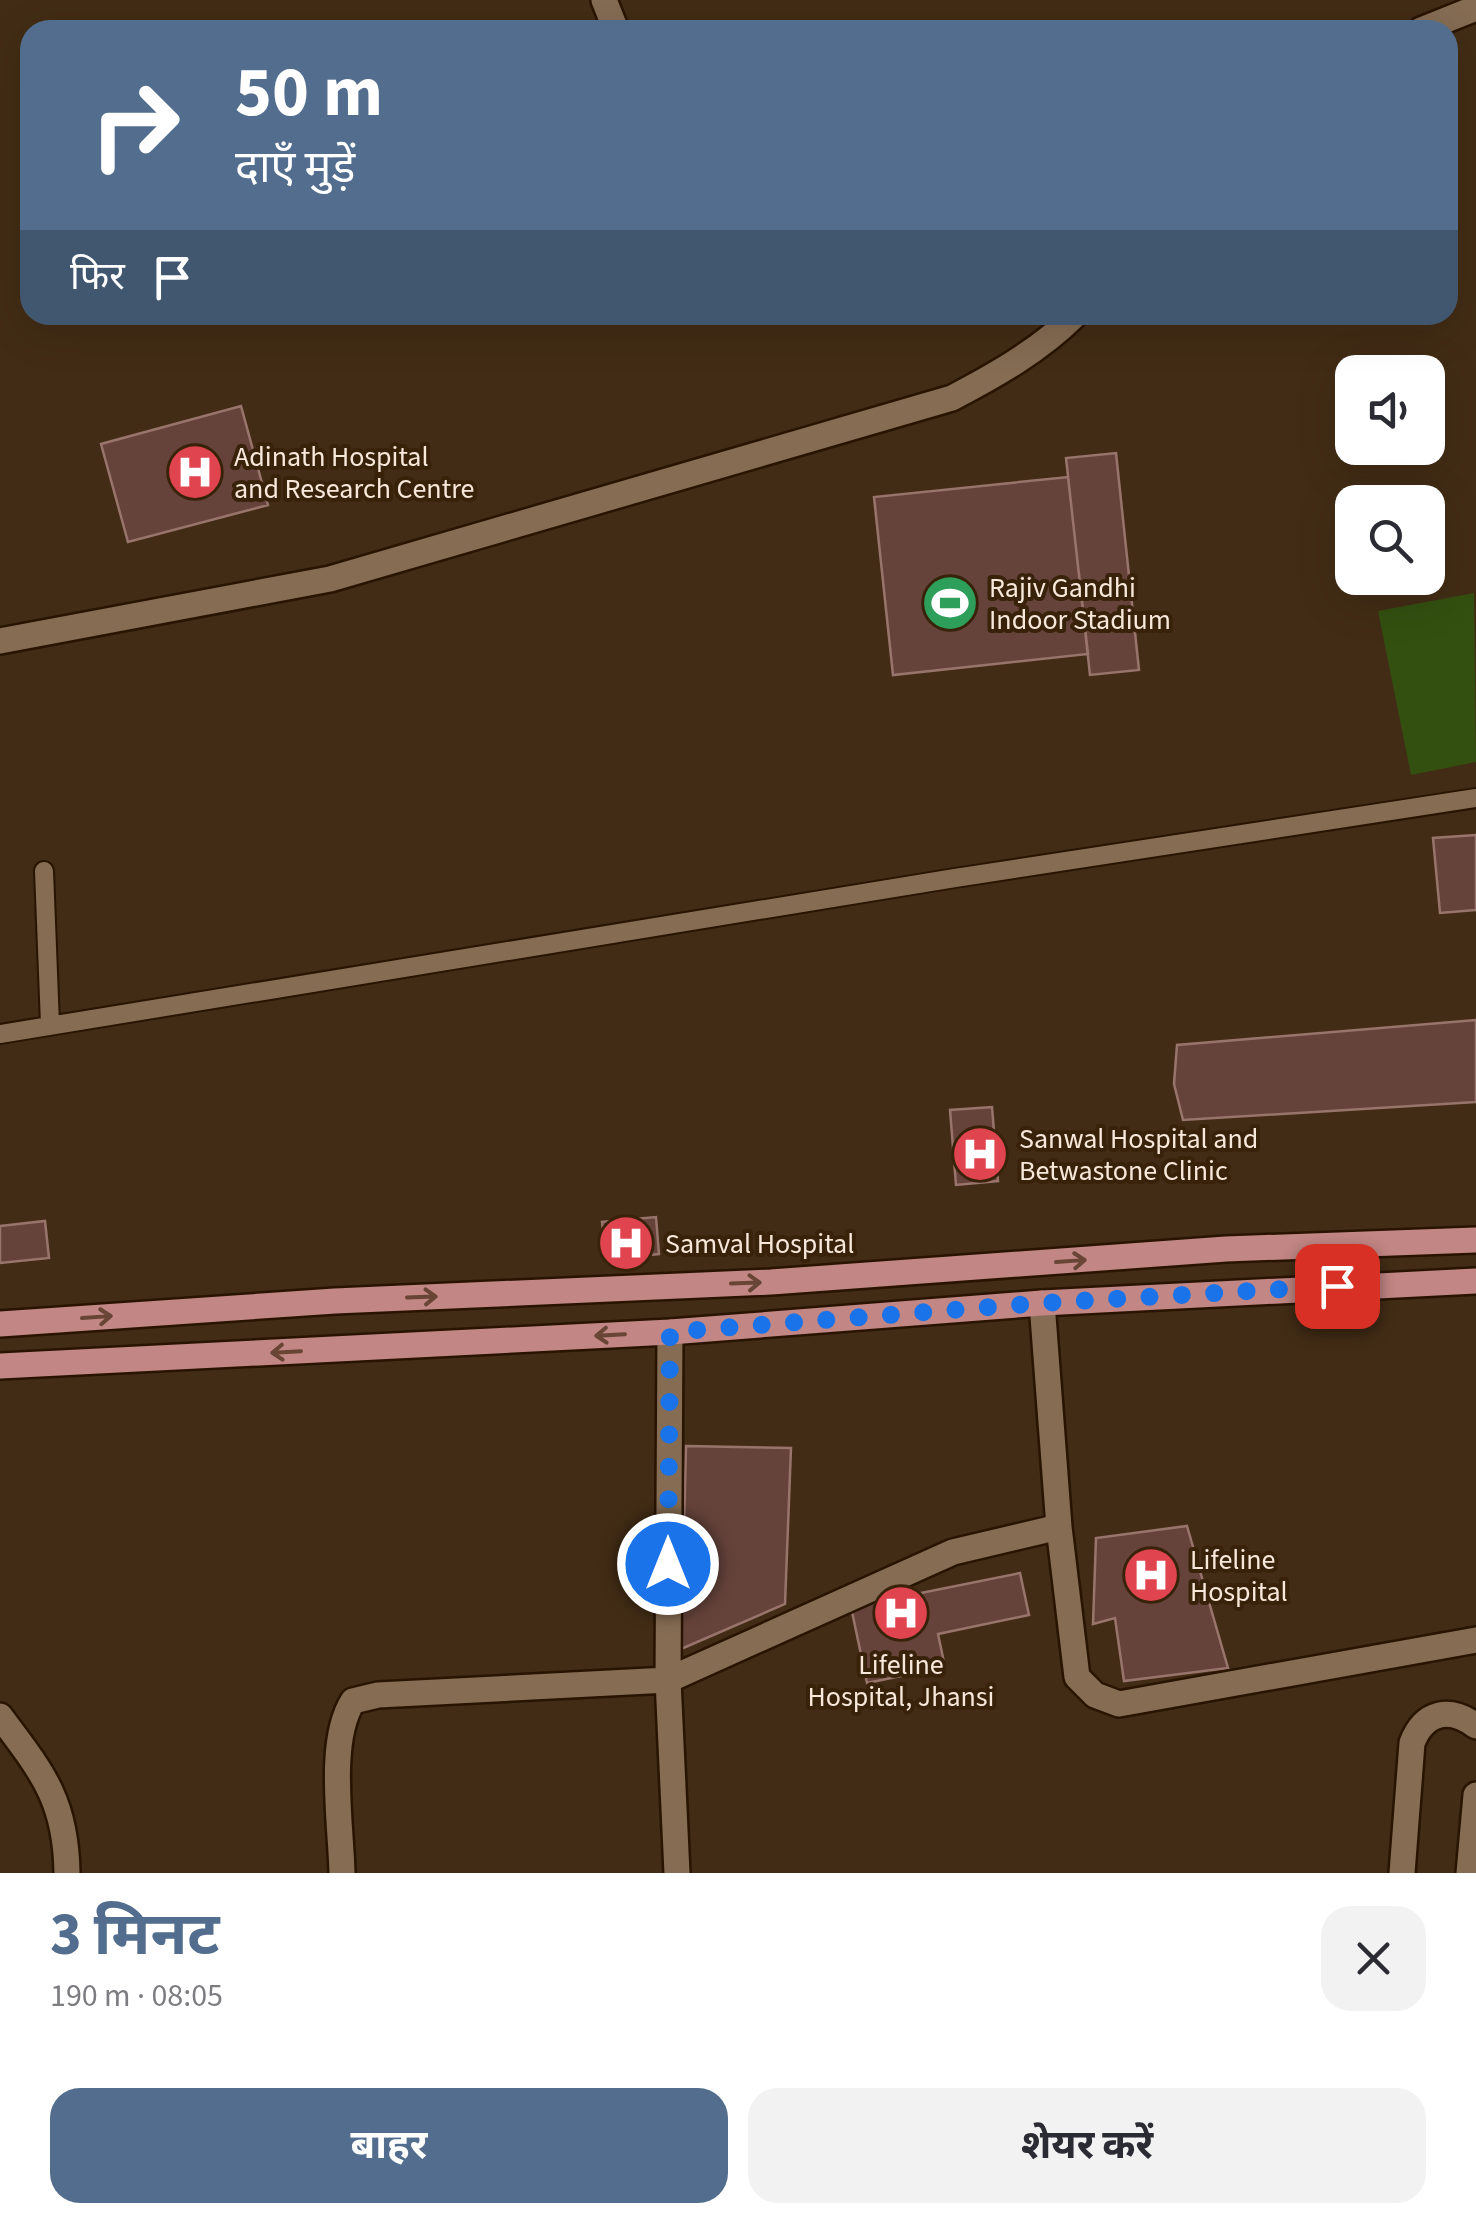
<!DOCTYPE html>
<html lang="hi">
<head>
<meta charset="utf-8">
<style>
  body { margin:0; font-family:"Source Sans 3","Noto Sans Devanagari",sans-serif; background:#f2f2f3; color:#2b2b33; height:100vh; display:flex; flex-direction:column; font-size:38px; white-space:nowrap }
  * { box-sizing:border-box; margin:0 }
  p { font-size:32px; color:#7c7c81 }
  .icon { flex:none; width:55px; height:55px; fill:none; stroke:currentColor; stroke-width:2; stroke-linecap:round; stroke-linejoin:round }
  .map { position:relative; height:1873px; overflow:hidden }
  .drawer { display:flex; flex-direction:column; background:#fff; flex:1 }
  .drawer>* { flex:none }
  .hud { position:absolute; left:20px; top:20px; width:1438px; height:305px; border-radius:30px; box-shadow:0 10px 40px #0002; background:#526d8d; color:#fff; overflow:hidden }
  .controls { position:absolute; left:1335px; top:355px; display:grid; gap:20px }
  .controls a { display:grid; place-items:center; width:110px; height:110px; border-radius:20px; background:#fff; box-shadow:0 10px 40px #0002; font-size:50px }
  .pin { position:absolute; display:grid; place-items:center; width:85px; height:85px; color:#fff; margin:-42px; border-radius:20px; box-shadow:0 5px 15px #0006 }
  .me { position:absolute; width:110px; margin:-55px; rotate:0deg; stroke-linejoin:round; filter:drop-shadow(0 0 8px #0008) }
  .turn { display:flex; align-items:center; gap:35px; height:210px; padding:0 50px; font-size:45px }
  .turn .icon { width:130px; height:130px; stroke-width:2.5 }
  .turn b { display:block; font-size:70px; line-height:85px }
  .then { display:flex; align-items:center; height:95px; padding:0 50px; background:#0003; gap:20px; font-size:38px }
  .round { display:grid; place-items:center; flex:none; width:105px; height:105px; border-radius:30px; background:#f2f2f3 }
  .head { display:flex; align-items:center; justify-content:space-between; height:170px; padding:0 50px }
  h1 { font-size:60px; font-weight:700; line-height:75px; color:#526d8d }
  .action { display:flex; gap:20px; margin-top:auto; padding:20px 50px }
  .action a { flex:1; height:115px; border-radius:30px; background:#526d8d; color:#fff; font-size:40px; font-weight:700; line-height:115px; text-align:center }
  .action a+a { background:#f2f2f3; color:#2b2b33 }
  .map>svg:first-child { display:block }
</style>
</head>
<body>
<div class="map">
<svg width="1476" height="1873" viewBox="0 0 1476 1873">
  <rect width="100%" height="100%" fill="#422c15"/>
  <path fill="#335010" d="M1474,593L1476,762L1411,775L1378,611Z"/>
  <path fill="#65433b" stroke="#99746c" stroke-width="2.5" d="M241,406L268,505L128,542L101,444Z
    M1116,453L1139,670L1090,675L1066,458Z
    M1068,477L1088,654L893,675L874,497Z
    M1476,835V910L1440,913L1433,838Z
    M1476,1020V1102L1183,1120L1174,1084L1177,1045Z
    M992,1107L998,1181L956,1185L950,1110Z
    M656,1217L659,1254L606,1259L602,1222Z
    M45,1221L49,1258L0,1263V1226Z
    M686,1446L791,1448L785,1604L681,1649Z
    M1187,1526L1228,1668L1124,1681L1115,1618L1093,1624L1096,1538Z
    M1020,1573L1029,1615L938,1634L945,1667L867,1683L851,1607Z"/>
  <g fill="none" stroke-linecap="round" stroke-linejoin="round">
    <g stroke="#281400" stroke-width="22">
      <path id="service" d="M44,871L50,1024
        M0,1034L955,878L1476,798"/>
    </g>
    <g stroke="#281400" stroke-width="30">
      <path id="minor" d="M604,0L616,30
        M1421,30L1476,8
        M0,641L330,579L952,398C996,375 1040,350 1075,315
        M1042,1303L1059,1527L1077,1677L1095,1695L1119,1704L1476,1640
        M670,1332L668,1680L677,1873
        M0,1716C42,1772 66,1800 67,1873
        M342,1873C341,1825 327,1741 353,1701L378,1695L668,1680L953,1552L1059,1527
        M1402,1873L1412,1743C1424,1712 1449,1706 1476,1726
        M1469,1873L1476,1795"/>
    </g>
    <g stroke="#281400" stroke-width="30">
      <path id="primary" d="M0,1324L335,1301L771,1282L1226,1249L1476,1240
        M0,1366L670,1332L1042,1303L1476,1281"/>
    </g>
    <use href="#service" stroke="#856c53" stroke-width="18"/>
    <use href="#minor" stroke="#856c53" stroke-width="25"/>
    <use href="#primary" stroke="#c28684" stroke-width="25"/>
  </g>
  <defs><path id="oneway-shaft" d="M-6 0H5M1.5-3L5.5 0L1.5 3" fill="none" stroke-width="1.6" stroke-linecap="round" stroke-linejoin="round" transform="scale(2.5)"/></defs>
  <g stroke="#684535">
    <use href="#oneway-shaft" transform="translate(1071 1261) rotate(-4)"/>
    <use href="#oneway-shaft" transform="translate(746 1283) rotate(-2)"/>
    <use href="#oneway-shaft" transform="translate(422 1297) rotate(-2)"/>
    <use href="#oneway-shaft" transform="translate(97 1317) rotate(-4)"/>
    <use href="#oneway-shaft" transform="translate(610 1335) rotate(177)"/>
    <use href="#oneway-shaft" transform="translate(286 1352) rotate(177)"/>
  </g>
  <g fill="none" stroke-linecap="round" stroke-linejoin="round">
    <path stroke="#1a73e8" stroke-width="18" stroke-dasharray="0 32.4" d="M668,1564L670,1332L1042,1303L1337,1286"/>
  </g>
  <defs>
    <g id="hospital-disc" transform="scale(2.875)"><circle r="9.5" fill="#e0444e" stroke="#38220a"/><path d="M-5-5h3v3.5h4V-5h3V5h-3V1.5h-4V5h-3Z" fill="#fff"/></g>
    <g id="stadium-disc" transform="scale(2.875)"><circle r="9.5" fill="#2e9e5b" stroke="#38220a"/><path d="M0-5a6.5 5 0 1 0 0 10a6.5 5 0 1 0 0-10ZM-3.5-1.8h7v3.6h-7Z" fill="#fff"/></g>
  </defs>
  <g fill-rule="evenodd">
    <use href="#hospital-disc" x="195" y="472"/>
    <use href="#stadium-disc" x="950" y="603"/>
    <use href="#hospital-disc" x="980" y="1154"/>
    <use href="#hospital-disc" x="626" y="1243"/>
    <use href="#hospital-disc" x="1151" y="1575"/>
    <use href="#hospital-disc" x="901" y="1613"/>
  </g>
  <g text-anchor="middle" stroke-width="8" stroke-linejoin="round" paint-order="stroke">
    <g font-size="28" fill="#f7e8da" stroke="#38220a" text-anchor="start">
      <text x="234" y="466">Adinath Hospital<tspan x="234" dy="32">and Research Centre</tspan></text>
      <text x="989" y="597">Rajiv Gandhi<tspan x="989" dy="32">Indoor Stadium</tspan></text>
      <text x="1019" y="1148">Sanwal Hospital and<tspan x="1019" dy="32">Betwastone Clinic</tspan></text>
      <text x="665" y="1253">Samval Hospital</text>
      <text x="1190" y="1569">Lifeline<tspan x="1190" dy="32">Hospital</tspan></text>
      <text x="901" y="1674" text-anchor="middle">Lifeline<tspan x="901" dy="32">Hospital, Jhansi</tspan></text>
    </g>
  </g>
</svg>
<div class="controls">
<a><svg class="icon" aria-label="sound" viewBox="0 0 24 24"><path d="M4 9h4l5-4v14l-5-4H4zM17 9q2 3 0 6"/></svg></a>
<a><svg class="icon" aria-label="search" viewBox="0 0 24 24"><circle cx="10" cy="10" r="6"/><path d="M15 15l6 6"/></svg></a>
</div>
<div class="pin" style="left:1337px;top:1286px;background:#d93025"><svg class="icon" aria-label="arrive" viewBox="0 0 24 24"><path d="M6 21V4h12l-3 4 3 4H6"/></svg></div>
<svg class="me" style="left:668px;top:1564px" viewBox="-20 -20 40 40"><circle r="17" fill="#1a73e8" stroke="#fff" stroke-width="3"/><path d="M0-11L8 9 0 5-8 9z" fill="#fff"/></svg>
<div class="hud">
<div class="turn"><svg class="icon" aria-label="right" viewBox="0 0 24 24"><path d="M7 20v-9h11M14 6l5 5-5 5"/></svg><div><b>50 m</b>दाएँ मुड़ें</div></div>
<div class="then">फिर<svg class="icon" aria-label="arrive" viewBox="0 0 24 24"><path d="M6 21V4h12l-3 4 3 4H6"/></svg></div>
</div>
</div>
<section class="drawer">
<div class="head"><div><h1>3 मिनट</h1><p>190 m · 08:05</p></div><a class="round"><svg class="icon" aria-label="close" viewBox="0 0 24 24"><path d="M6 6l12 12M18 6L6 18"/></svg></a></div>
<div class="action"><a>बाहर</a><a>शेयर करें</a></div>
</section>
</body>
</html>
